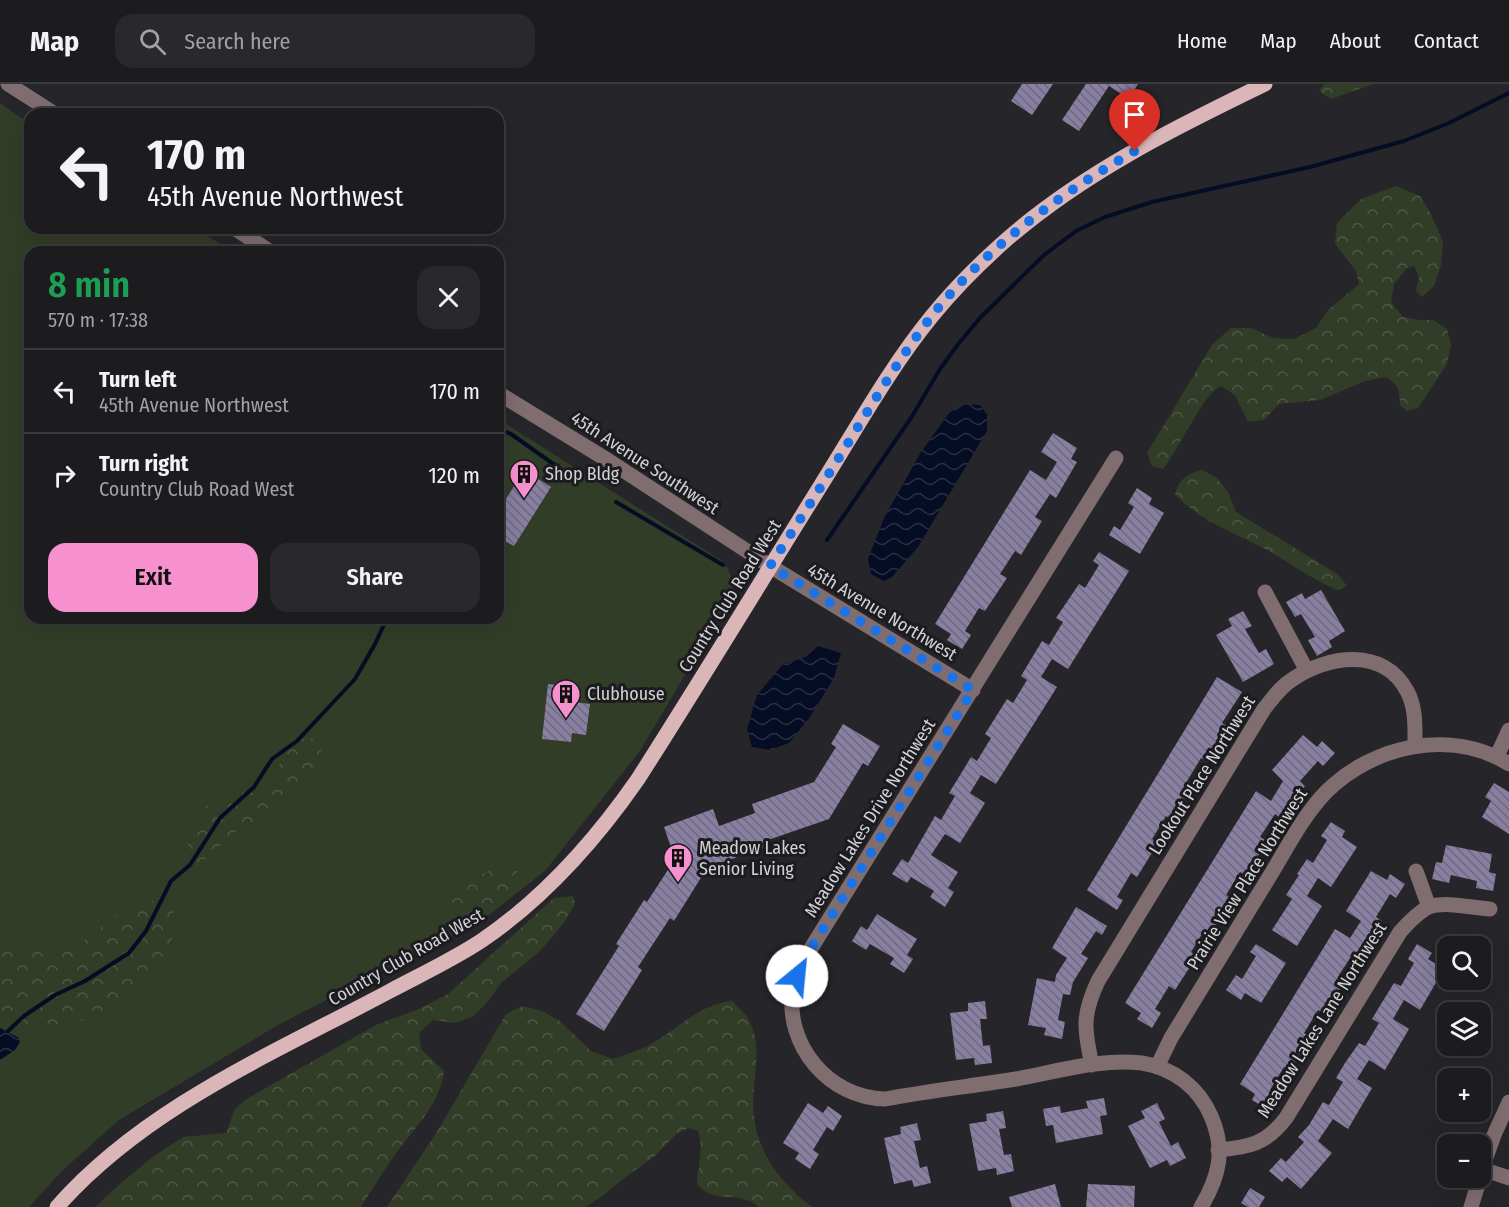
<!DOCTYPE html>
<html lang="en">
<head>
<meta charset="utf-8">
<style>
  body { margin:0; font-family:"Fira Sans Condensed",sans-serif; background:#29292c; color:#f1f3f6; height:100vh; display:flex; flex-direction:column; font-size:22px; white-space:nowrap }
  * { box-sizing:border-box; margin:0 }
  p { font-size:20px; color:#a0a1a4 }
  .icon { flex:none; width:33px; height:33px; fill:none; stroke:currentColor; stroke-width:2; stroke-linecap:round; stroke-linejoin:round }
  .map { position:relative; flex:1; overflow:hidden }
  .panel { position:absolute; left:24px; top:162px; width:480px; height:378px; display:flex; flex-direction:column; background:#1c1c1f; border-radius:18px; box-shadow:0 6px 24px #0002,0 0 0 2px #3a3a3d }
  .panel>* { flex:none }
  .top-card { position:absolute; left:24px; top:24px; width:480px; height:126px; border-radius:18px; box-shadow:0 6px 24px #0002,0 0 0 2px #3a3a3d; background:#1c1c1f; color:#f1f3f6; overflow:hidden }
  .fabs { position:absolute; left:1437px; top:852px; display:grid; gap:12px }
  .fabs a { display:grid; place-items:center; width:54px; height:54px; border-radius:12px; background:#1c1c1f; box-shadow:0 6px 24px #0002,0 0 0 2px #3a3a3d; font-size:30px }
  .pin { position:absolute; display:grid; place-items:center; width:51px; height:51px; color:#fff; margin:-62px -26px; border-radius:50% 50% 50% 0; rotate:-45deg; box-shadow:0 0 6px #0007 }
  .pin .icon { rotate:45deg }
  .me { position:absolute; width:66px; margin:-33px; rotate:28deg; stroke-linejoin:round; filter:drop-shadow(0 0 4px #0008) }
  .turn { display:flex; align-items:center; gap:21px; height:126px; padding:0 24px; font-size:27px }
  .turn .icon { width:78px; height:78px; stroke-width:2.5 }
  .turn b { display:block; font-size:42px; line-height:51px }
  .round { display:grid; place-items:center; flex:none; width:63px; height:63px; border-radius:18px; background:#29292c }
  .headline { display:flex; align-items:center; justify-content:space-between; height:102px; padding:0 24px }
  h1 { font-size:36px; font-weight:600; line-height:45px; color:#1e9e55 }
  .action { display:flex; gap:12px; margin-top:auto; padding:12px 24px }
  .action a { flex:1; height:69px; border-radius:18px; background:#f790ce; color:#111; font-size:24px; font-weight:600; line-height:69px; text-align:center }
  .action a+a { background:#29292c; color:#f1f3f6 }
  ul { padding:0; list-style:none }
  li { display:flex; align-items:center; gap:18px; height:84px; padding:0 24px; border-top:2px solid #3a3a3d }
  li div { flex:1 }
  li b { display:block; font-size:22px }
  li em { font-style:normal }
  header { display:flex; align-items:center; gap:36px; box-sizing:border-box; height:84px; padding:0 30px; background:#1c1c1f; border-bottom:2px solid #3a3a3d }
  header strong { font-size:28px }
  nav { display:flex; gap:33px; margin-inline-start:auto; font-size:21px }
  .search { width:420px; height:54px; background:#29292c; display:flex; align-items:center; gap:15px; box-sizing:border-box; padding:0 21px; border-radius:18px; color:#a0a1a4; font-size:22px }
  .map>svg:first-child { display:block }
</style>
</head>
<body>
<header>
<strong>Map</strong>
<div class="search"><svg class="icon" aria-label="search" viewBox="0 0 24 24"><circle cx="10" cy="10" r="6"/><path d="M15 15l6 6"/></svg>Search here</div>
<nav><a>Home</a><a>Map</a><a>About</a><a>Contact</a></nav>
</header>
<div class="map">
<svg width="1509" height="1123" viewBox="0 0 1509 1123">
  <defs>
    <pattern id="forest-crowns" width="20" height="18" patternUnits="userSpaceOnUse" patternTransform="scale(1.5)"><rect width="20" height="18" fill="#323d28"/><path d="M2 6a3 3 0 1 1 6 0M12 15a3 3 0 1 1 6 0" fill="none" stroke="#4f5846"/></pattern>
    <pattern id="water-waves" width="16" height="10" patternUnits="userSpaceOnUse" patternTransform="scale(1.5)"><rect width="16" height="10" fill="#050d24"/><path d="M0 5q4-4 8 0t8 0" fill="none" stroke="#292f43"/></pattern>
    <pattern id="building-back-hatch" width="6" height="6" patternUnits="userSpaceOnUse" patternTransform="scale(1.5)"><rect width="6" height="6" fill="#887fa1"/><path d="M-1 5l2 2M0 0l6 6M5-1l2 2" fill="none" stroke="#6e697f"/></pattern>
  </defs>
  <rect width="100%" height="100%" fill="#262529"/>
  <path fill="#323d28" d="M0,19L30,40V144H195L233,168H30V534H498V335L722,477C731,488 734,496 732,511L640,667L545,787L484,835L278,941L119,1036L64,1085L29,1123H0Z"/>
  <path fill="url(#forest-crowns)" d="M1324,0H1373L1331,15L1319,7Z
    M1396,102L1420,112L1431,130L1443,158L1441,181L1434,202L1422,213L1416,207L1419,193L1414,182L1407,184L1394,200L1391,218L1403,233L1419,236H1433L1447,245L1451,261L1447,280L1418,324L1407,327L1400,321C1400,307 1398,300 1386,293L1365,297L1320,316L1279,320L1264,336L1248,338L1235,311L1221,302C1205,307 1178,367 1163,385L1152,382L1147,369L1212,261L1231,244H1251L1273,254L1294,255L1316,244L1328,226L1359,200L1356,187L1335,160L1337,139L1361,115Z
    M1202,386L1217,394L1228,408L1236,428L1339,491L1347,502L1337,506C1311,495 1290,479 1265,465C1232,447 1202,439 1175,410C1180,394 1187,390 1202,386Z
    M313,654L321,661V675L275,726L238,746L199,781L189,775L187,752L199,728L216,713L233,708L258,709L271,695L287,668L302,655Z
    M509,780L516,782L520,793C508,813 480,832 457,834L447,823C448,820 448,816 449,813C456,801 495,783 509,780Z
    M573,812L575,820L563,840L539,868L501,899L486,920L472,933L455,939L433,936L419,949L421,965L444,987C440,1022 411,1047 392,1075C381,1091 371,1107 361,1123H95L121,1099L154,1072L183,1053L226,1049L235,1025L245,1016L376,941L419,925L448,910L554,814Z
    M155,817C174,821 174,827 178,845L158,882L140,907L121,925L106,926L88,935L24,947L0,944V858L6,856L55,869L72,866L112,834L137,821Z
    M732,917C737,922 744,928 748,934C766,965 749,1001 754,1034C759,1072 782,1100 812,1123H759C739,1105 714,1122 697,1100C698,1083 704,1063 698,1047L689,1044L676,1050L655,1072L628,1091L601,1113L585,1123H387L438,1046L506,930L523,922L542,927L560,937L591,967L613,975C627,970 641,966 653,959C680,943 700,920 732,917Z"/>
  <path fill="url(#water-waves)" d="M963,320L980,321L987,331V347L918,463L892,493L884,497L871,490L868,475L884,434L921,368L949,329Z
    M818,562L841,569L834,594L810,633L789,659L770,666L752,663L747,645L757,611L783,580L806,573Z
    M0,944L19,954L20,958L15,966L0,976Z"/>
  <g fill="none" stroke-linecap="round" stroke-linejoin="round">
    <path stroke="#050d24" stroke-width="4" d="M498,349L504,347L511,350L569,391
      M616,418L723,481
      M827,456L911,334L940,285L959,259L980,234L1044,171L1076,147L1105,133L1152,118L1310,83L1404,57L1449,39L1509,9
      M8,947L24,932L55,911L85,897L129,869L146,847L171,797L190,781L220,734L254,703L272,675L297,657L355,595L375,560L387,534"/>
  </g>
  <path fill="url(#building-back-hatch)" d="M1022,0H1053L1032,31L1011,17Z
    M1086,0H1138L1129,15L1109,2L1079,47L1062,36Z
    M1053,349L1077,364L1071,375L1077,378L1056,414L1050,410L1035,433L1042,437L1021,471L1015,467L1000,490L1007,494L985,527L979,524L965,547L971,551L962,565L947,556L951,550L935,540L1030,386L1046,396L1057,378L1041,368Z
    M524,386L551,403L514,462L498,453V428Z
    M1137,404L1152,414L1149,420L1164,429L1140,470L1109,451L1114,442L1120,446L1134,423L1128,419Z
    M1099,468L1129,487L1068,585L1052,575L1041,593L1057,603L996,700L981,691L970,709L985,719L960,759L945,750L931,771L958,788L948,804L954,808L945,823L930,813L934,807L911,793L907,799L892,790L902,775L908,779L935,732L941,736L955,712L949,709L962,688L971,673L977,677L991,654L985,650L1007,615L1013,619L1027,596L1021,592L1042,557L1049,561L1063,538L1056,534L1079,500L1085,504L1099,481L1093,477Z
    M1321,506L1345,547L1329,557L1332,563L1317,572L1308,556L1315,553L1301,530L1295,533L1286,518L1302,509L1305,515Z
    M1243,527L1252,542L1245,545L1259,569L1266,565L1274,580L1243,598L1216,551L1232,542L1228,535Z
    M1217,593L1242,608L1222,639L1229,643L1207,678L1201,674L1187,697L1193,701L1172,736L1166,732L1152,755L1158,759L1137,793L1131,789L1117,813L1123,816L1117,826L1087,806Z
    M548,600L566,602L565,608L575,609L574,618L590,620L586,651L572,649L571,658L542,655Z
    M843,640L880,662L868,682L863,679L829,735L768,756L770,761L707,784L674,837L670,834L638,883L642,886L604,947L576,930L619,862L616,860L644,816L647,818L675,775L664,743L713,725L719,742L755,729L752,720L814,698L836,663L831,660Z
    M1303,651L1317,663L1322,657L1335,669L1323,682L1318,677L1300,697L1305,702L1290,719L1281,734L1275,730L1260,753L1267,757L1255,777L1246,791L1240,788L1226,811L1232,814L1211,849L1205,845L1191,868L1197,872L1175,906L1169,902L1155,925L1161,929L1152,944L1137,935L1141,929L1125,919L1256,707L1271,717L1283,697L1272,686Z
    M1494,699L1509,708V750L1482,733L1491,717L1485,713Z
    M1331,738L1345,747L1342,753L1357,763L1331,803L1318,794L1307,812L1322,822L1297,862L1272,846L1292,815L1286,811L1299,791L1297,790L1307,775L1313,779L1327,756L1321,752Z
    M1446,761L1492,770L1489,788L1496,790L1493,807L1476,804L1477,797L1451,791L1449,799L1432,795L1436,778L1442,779Z
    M1371,787L1387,796L1390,790L1405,800L1396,814L1390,810L1376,833L1382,837L1373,852L1360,872L1354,868L1339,891L1346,895L1325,930L1318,926L1304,949L1310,953L1290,987L1284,983L1270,1006L1276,1010L1267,1025L1252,1016L1255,1010L1240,1000L1335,845L1350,854L1361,837L1346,827Z
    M1076,823L1107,842L1102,851L1096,847L1081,870L1088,874L1073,898L1070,911L1063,910L1058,936L1065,938L1062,955L1044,951L1046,944L1028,941L1037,894L1055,898L1056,891L1067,874L1052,864Z
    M877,830L917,855L907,871L913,875L904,889L890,880L894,874L870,860L866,866L852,857L861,842L867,846Z
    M1256,860L1286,879L1261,919L1245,909L1241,916L1226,906L1236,891L1242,895L1256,872L1250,868Z
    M1417,860L1432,869L1428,875L1444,885L1420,926L1404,916L1393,935L1409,945L1385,986L1369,976L1357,995L1372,1004L1348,1045L1333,1035L1318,1057L1332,1069L1301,1105L1287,1093L1282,1098L1269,1087L1281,1074L1286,1078L1304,1058L1298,1053L1309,1041L1323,1018L1329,1021L1343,998L1336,994L1345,979L1359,959L1365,962L1379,939L1372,935L1381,920L1394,899L1401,902L1414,879L1408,875Z
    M985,917L987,935H980L983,962L990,961L992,979L975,981L974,974L956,976L950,929L968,927V919Z
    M1104,1014L1107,1031L1100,1032L1103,1050L1056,1059L1053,1041L1046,1042L1043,1025L1060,1022L1061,1029L1088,1024L1086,1017Z
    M808,1019L823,1029L828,1022L842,1032L833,1047L827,1043L813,1066L819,1070L810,1085L795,1075L799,1069L783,1059Z
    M1157,1019L1165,1035L1159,1038L1171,1062L1178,1058L1186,1074L1170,1082L1167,1076L1150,1084L1128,1042L1145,1034L1141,1027Z
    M1003,1027L1006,1044L999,1045L1004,1071L1011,1070L1014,1087L997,1091L996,1084L978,1087L969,1040L987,1037L986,1030Z
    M917,1039L921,1056L914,1057L920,1084L927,1082L931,1099L914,1103L912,1096L894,1100L884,1054L901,1050L900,1043Z
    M1055,1100L1061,1123H1012L1009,1113Z
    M1088,1100L1135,1102L1134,1123H1086Z
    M1250,1104L1265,1113L1259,1123H1248L1241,1119Z"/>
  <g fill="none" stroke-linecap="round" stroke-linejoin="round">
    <path stroke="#7f6d6f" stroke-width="15" d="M8,0L55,30
      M234,144L271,168
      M498,309L609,377L770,482L973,606
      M1116,374L805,874C800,884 795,894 793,905C784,961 829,1014 885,1015C928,1007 972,1002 1016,995C1056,988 1101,974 1142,979C1174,984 1199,1004 1211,1032C1226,1066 1219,1093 1201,1123
      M1265,508L1307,587
      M1497,672L1509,646
      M1416,787L1429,823
      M1092,981C1084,945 1082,931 1098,897L1264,625C1273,614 1281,602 1293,595C1328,571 1384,563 1407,607C1416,623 1415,643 1415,661
      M1157,983L1171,954C1203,901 1236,848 1268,795C1286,766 1302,733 1326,708C1373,661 1451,644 1509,680
      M1218,1066C1250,1063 1266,1060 1286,1034L1400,848C1408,839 1418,828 1429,823C1446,817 1472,824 1490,825
      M1482,1085L1509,1094
      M1480,1090L1494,1051L1509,1018
      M1471,1123L1480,1094"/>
    <path stroke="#dbb6b9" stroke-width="15" d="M57,1123C145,1023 274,969 390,907C420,891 452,876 481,857C543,815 595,757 638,695C700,598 760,499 821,401C856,345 891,282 932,232C954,205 980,179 1006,156C1083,89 1174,44 1265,0"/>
  </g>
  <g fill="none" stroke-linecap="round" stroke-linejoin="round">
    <path stroke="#1a73e8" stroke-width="10" stroke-dasharray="0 18" d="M797,892L805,874L973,606L770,482C800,436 829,390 858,343C881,306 904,268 931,233C985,164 1060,110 1135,67"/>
  </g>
  <defs>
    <g id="building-pin" transform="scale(1.5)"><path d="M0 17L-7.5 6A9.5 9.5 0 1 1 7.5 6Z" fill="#f790ce" stroke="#1c1b1f"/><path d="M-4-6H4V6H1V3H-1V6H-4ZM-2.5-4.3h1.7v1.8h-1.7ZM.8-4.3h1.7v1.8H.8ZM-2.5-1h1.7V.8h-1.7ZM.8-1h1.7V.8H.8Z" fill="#111"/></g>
  </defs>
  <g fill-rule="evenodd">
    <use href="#building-pin" x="524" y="390"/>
    <use href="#building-pin" x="566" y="610"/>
    <use href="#building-pin" x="678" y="774"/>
  </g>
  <g text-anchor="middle" stroke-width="6" stroke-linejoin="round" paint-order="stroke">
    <g font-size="18" fill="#d2d2d5" stroke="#1c1b1f">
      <text transform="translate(645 379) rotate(33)" y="6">45th Avenue Southwest</text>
      <text transform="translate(730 512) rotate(-58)" y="6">Country Club Road West</text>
      <text transform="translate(882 528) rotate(31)" y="6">45th Avenue Northwest</text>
      <text transform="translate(1202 691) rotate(-58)" y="6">Lookout Place Northwest</text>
      <text transform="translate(870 734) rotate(-58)" y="6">Meadow Lakes Drive Northwest</text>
      <text transform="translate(1247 795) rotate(-58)" y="6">Prairie View Place Northwest</text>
      <text transform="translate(406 873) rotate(-30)" y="6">Country Club Road West</text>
      <text transform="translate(1322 936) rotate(-58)" y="6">Meadow Lakes Lane Northwest</text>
    </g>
    <g font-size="18" fill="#d2d2d5" stroke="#1c1b1f" text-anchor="start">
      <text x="545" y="396">Shop Bldg</text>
      <text x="587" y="616">Clubhouse</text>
      <text x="699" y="770">Meadow Lakes<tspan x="699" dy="21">Senior Living</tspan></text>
    </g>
  </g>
</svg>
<div class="fabs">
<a><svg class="icon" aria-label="search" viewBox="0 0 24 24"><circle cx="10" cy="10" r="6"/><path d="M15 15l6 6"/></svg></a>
<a><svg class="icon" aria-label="layers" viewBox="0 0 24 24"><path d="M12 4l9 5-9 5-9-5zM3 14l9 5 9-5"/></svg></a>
<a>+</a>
<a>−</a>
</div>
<div class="pin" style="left:1135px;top:67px;background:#d93025"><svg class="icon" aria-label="arrive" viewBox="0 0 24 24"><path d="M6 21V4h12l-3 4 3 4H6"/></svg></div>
<svg class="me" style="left:797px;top:892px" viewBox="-20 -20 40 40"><circle r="19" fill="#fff"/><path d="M0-13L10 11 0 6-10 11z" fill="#1a73e8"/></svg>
<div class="top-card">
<div class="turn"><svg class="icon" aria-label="left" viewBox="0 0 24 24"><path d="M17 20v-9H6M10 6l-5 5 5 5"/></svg><div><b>170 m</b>45th Avenue Northwest</div></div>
</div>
<section class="panel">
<div class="headline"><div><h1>8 min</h1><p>570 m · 17:38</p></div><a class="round"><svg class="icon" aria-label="close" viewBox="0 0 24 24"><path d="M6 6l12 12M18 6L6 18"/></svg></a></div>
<ul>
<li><svg class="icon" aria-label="left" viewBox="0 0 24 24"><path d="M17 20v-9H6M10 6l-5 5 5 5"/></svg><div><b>Turn left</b><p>45th Avenue Northwest</p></div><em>170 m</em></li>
<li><svg class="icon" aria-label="right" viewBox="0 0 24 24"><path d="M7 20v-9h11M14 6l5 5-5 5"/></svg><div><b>Turn right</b><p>Country Club Road West</p></div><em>120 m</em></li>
</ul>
<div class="action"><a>Exit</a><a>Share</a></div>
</section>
</div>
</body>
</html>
